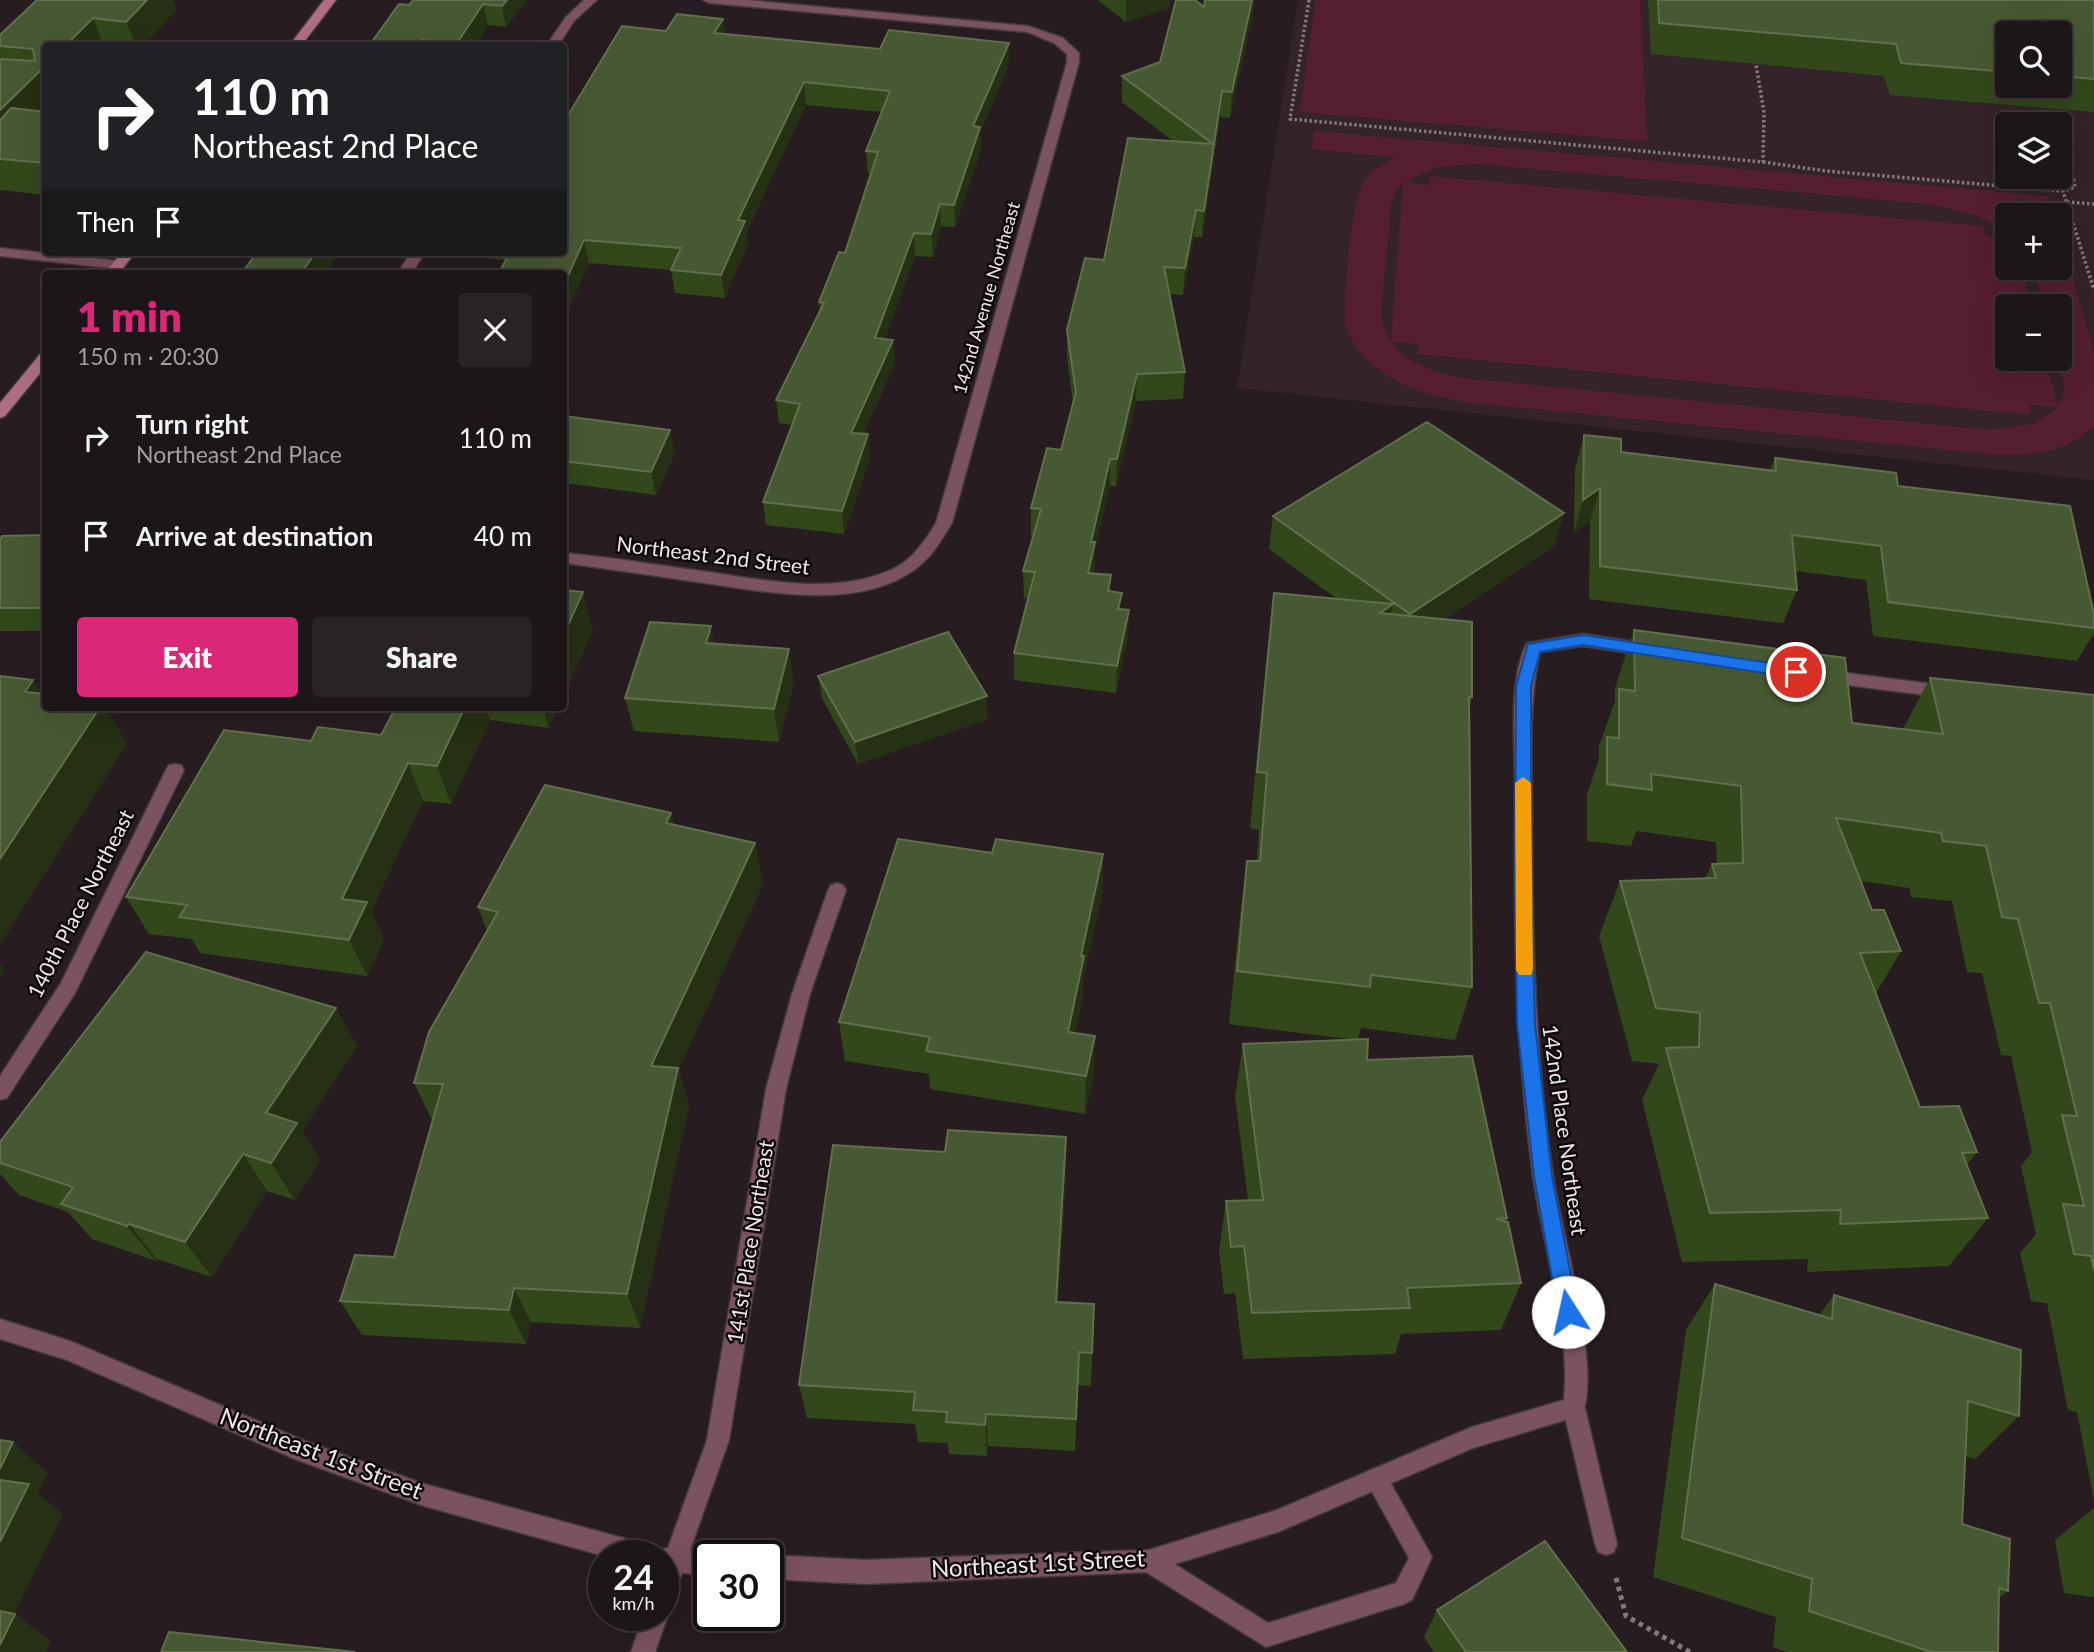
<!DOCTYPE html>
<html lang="en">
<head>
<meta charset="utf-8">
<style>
  body { margin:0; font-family:Lato,sans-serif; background:#2a2325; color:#f1f3f6; height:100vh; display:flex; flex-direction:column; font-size:26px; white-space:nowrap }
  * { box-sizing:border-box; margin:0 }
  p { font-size:23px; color:#a09fa2 }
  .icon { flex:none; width:38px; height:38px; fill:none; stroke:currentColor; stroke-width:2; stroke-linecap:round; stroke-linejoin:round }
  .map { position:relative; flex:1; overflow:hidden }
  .details { position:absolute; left:42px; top:270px; width:525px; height:441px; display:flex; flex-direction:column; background:#1d1618; border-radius:7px; box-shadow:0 7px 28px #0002,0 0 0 2px #3b3537 }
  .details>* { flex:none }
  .banner { position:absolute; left:42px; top:42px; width:525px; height:214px; border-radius:7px; box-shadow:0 7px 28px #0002,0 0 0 2px #3b3537; background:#202124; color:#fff; overflow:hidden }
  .fabs { position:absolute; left:1995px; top:21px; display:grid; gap:14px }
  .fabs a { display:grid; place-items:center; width:77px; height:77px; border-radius:7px; background:#1d1618; box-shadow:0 7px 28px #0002,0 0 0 2px #3b3537; font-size:35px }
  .speed { position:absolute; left:588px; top:1540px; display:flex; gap:14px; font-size:35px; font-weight:700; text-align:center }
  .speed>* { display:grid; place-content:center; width:91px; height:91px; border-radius:50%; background:#1d1618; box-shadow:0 7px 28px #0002,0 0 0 2px #3b3537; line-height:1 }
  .speed small { font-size:18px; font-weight:400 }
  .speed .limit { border:4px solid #111; border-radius:10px; background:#fff; color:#111 }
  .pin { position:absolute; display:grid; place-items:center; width:60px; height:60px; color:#fff; margin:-30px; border:4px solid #fff; border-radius:50%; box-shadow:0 2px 7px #0007 }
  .me { position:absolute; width:77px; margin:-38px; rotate:350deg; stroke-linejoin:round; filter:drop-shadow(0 0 5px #0008) }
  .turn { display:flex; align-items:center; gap:24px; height:147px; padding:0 35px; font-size:32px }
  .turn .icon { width:91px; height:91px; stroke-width:2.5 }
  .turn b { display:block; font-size:49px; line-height:60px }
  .then { display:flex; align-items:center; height:66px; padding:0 35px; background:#0003; gap:14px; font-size:26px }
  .round { display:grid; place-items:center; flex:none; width:74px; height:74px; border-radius:7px; background:#2a2325 }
  .overview { display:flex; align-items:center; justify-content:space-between; height:119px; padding:0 35px }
  h1 { font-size:42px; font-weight:800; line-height:52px; color:#db2777 }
  .primary-button { display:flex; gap:14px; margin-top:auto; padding:14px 35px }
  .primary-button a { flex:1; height:80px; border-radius:7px; background:#db2777; color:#fff; font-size:28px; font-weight:800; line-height:80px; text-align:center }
  .primary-button a+a { background:#2a2325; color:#f1f3f6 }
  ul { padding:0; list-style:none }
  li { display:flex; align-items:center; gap:21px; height:98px; padding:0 35px }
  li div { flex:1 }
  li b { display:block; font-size:26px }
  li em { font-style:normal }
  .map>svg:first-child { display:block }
</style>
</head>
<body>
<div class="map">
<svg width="2094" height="1652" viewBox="0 0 2094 1652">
  <rect width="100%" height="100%" fill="#271d20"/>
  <path fill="#342328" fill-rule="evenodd" d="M1298,0H2094V480L1237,388ZM2007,33H2060V86H2007ZM2007,124H2060V177H2007ZM2007,215H2060V268H2007ZM2007,306H2060V359H2007Z"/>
  <path fill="#551e33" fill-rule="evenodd" d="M1316,0H1640L1647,141L1300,112Z
    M1314,131L2048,196L2054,215L2018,212L2021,215H2007V232L1975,215L1929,204L1479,164L1436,167L1404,182L1429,185L1430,176L1983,226L1985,235L2007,237V268H2021L2031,306H2007V359H2045L2058,406L2065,390L2058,359L2060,306H2043L2033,268H2060V249L2069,266L2094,352V425C2071,451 2034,455 2001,455L1472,403C1422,395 1363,378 1345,324C1343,297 1351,199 1365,180C1373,169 1385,164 1395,157L1312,149ZM1403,183L1391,340H1390L1382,323L1381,313L1391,203L1397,189ZM1392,342L1418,344V354L2031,415L2029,404L2058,408L2032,424L1991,430L1472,379C1444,375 1408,366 1392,342Z"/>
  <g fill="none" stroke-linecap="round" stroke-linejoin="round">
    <g stroke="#43393c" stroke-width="3">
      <path id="lane" d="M1574,1397L1582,1401L1585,1408L1617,1544L1614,1552L1606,1555L1598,1552L1595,1544L1563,1408L1566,1401Z
        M1376,1468L1384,1471L1432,1557L1412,1600L1404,1604L1266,1647L1141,1569L1138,1561L1141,1553L1149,1550L1157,1553L1268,1623L1396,1583L1409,1558L1365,1479L1368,1471Z"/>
    </g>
    <g stroke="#43393c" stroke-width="3">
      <path id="street" d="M584,0H597L574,21L558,46H546L566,17Z
        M703,0H747L1028,26L1063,38L1079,53V62L952,523C941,541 930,560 911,572C853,611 761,591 697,582C652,575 608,569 564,563V553C610,557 656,565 702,571C763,580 834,596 893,569C912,560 925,541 936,523L1067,62V54L1054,43L1027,32L709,3Z
        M0,248L119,261L126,265L119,269L0,256Z
        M411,252H425L412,273H398Z
        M1583,634L1650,644L1658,650L1650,656L1583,646L1540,652C1528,705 1532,761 1532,816C1532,936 1535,1056 1553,1175C1561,1231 1602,1368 1582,1415L1473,1448L1278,1532L1149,1572L865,1584L768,1579V1555L865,1560L1149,1550L1277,1510L1472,1427L1564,1400C1571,1328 1543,1248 1533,1176C1515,1046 1514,915 1515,784C1515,743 1508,679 1527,643Z
        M1823,670L1948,686L1956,692L1948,698L1823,682L1815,676Z
        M175,764L181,765L184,770L75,993L7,1098L0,1100V1076L61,983L166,770L169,765Z
        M837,883L843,885L846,890L810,994L786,1089L729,1440L690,1550L717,1556H709V1575L682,1573L671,1602L663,1605V1556H604L424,1506L295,1459L67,1360L0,1339V1319L70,1341L305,1441L424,1484L649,1545L658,1550L668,1548L707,1440L766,1089L792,994L828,890L831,885Z
        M663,1606L668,1615L655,1652H631L644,1615H663Z"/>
    </g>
    <g stroke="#43393c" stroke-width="3">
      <path id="secondary" d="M324,0H336L301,46H289Z
        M122,252H136L119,273H105Z
        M46,352V366L5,416L0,418V403L41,353Z"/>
    </g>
    <path stroke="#82797b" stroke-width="3.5" stroke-dasharray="2.5 2.5" stroke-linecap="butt" d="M1309,0L1290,119L1763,162L1764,112L1755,59
      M1763,162L1826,171L2063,191L2094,290
      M2060,176L2073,177L2075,187L2063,191
      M2002,185L1998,171L2007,172
      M2067,202L2094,204"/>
    <path stroke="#82797b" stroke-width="5" stroke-dasharray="4.5 4.5" stroke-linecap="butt" d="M1616,1578L1626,1616L1690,1652"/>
    <use href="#lane" fill="#7b525f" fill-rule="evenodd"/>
    <use href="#street" fill="#7b525f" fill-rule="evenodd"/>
    <use href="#secondary" fill="#af6e83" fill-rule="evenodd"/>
  </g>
  <path fill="#32481b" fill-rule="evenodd" d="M37,0H173L177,9L143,46H46L42,112H46V195L0,190V59H2L0,56V35Z
    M527,0L506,27L488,25L475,46H369L409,5Z
    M1098,0H1170L1169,8L1126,22Z
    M1205,0H1254L1253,13L1230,118L1220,117L1202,237H1194L1183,295L1170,294L1185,372L1183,399L1136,401L1116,486H1110L1095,548L1094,573L1111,592L1121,609L1128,637L1116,693L1014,680V653L1028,598H1024L1023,571L1033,535H1031V508L1061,450L1073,403L1067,357V330L1104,260L1173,141L1122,102V76L1160,62L1204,7Z
    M1648,0H2094V112L1890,95L1884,76L1651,54ZM2007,33H2060V86H2007Z
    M666,31L725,34L1009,65L980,133L981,150L955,227L941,226L933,257L915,256L885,339L893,340L895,363L863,434L870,457L844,534L766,525L763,502L792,425L779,423L776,400L820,311L819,302L845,253L870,173H868L866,151L882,112L806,105L746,233L748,243L725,298L675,293L671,270L589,263L564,319V273L506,260L484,258L483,252H564Z
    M564,416L675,453L656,495L564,483Z
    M1584,435L1621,452L1770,470L1775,458L1898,486L2094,615V633L2077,661L1873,636L1866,580L1795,571L1797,590L1783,623L1589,599L1590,522L1574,533L1575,469Z
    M1564,513L1554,546L1445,619L1472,697L1469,711L1472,987L1455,1040L1361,1028L1358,1040L1367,1060L1507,1218L1506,1221L1521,1283L1501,1330L1401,1334L1395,1354L1243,1359L1235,1293L1224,1294L1219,1250L1226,1201L1248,1200L1235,1096L1243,1044L1357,1040L1229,1024L1240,916L1247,861H1257L1259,830L1250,828L1267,651L1274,593L1337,599L1269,549L1273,516Z
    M46,535V631H0V540Z
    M1634,630L1852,723L1903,729L1930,678L2094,695V1501L2077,1412L2068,1410L2047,1303L2031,1301L2020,1253L2036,1234L2021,1166L2032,1152L2011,1056L2001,1055L1982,973L1967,972L1952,901L1911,897L1909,888L1861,881L1872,910L1901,951L1876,993L1920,1107L1977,1152L1967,1165L1988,1218L1949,1266L1807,1272L1808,1259L1682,1262L1642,1100L1659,1064L1632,1061L1599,936L1620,881L1705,878L1712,864L1717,863L1716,842L1636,831L1631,846L1587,841V794L1599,759V746L1615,701V688Z
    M818,676L988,719L858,764L822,698Z
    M794,682L779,742L634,731L625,698Z
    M396,707H558L549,728L490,720L451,804L423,801L371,911L384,939L367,976L200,953L192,939L149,934L126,897L311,741L381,735Z
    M671,813L674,825L755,843L763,884L679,1069L689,1106L640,1328L531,1322L526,1344L362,1335L340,1301L394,1257L432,1120L414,1083L487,931L478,907Z
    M992,853L1103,854L1102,895L1083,978V996L1075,1033L1094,1074L1085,1114L930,1089L929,1074L845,1061L839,1022Z
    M336,1008L357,1046L302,1131L320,1160L295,1200L267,1191L212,1277L157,1259L156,1261L92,1239L68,1212L19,1195L0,1174V1142Z
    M945,1152L1066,1174L1058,1302L1094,1304L1091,1386L1078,1385L1075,1451L988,1446L987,1456L949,1454L948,1443L918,1442L915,1424L807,1418L799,1385Z
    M1715,1284L1819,1315L1834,1295L2019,1416L1975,1459L1965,1456L1962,1524L2008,1591L1999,1598L1998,1652H1787L1773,1647L1776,1617L1653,1577L1686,1330Z
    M2094,1508V1597L2064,1593L2055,1540Z
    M1437,1610L1627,1652H1434L1424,1637Z"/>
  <path fill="#253014" d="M147,0H173L177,9L143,46H136L126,22Z
    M507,0H527L506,27L502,6Z
    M1126,0H1170L1169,8L1126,22Z
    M1252,0H1254L1253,13L1230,118L1232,92Z
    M483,4L488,25L475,46H458L457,43Z
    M93,18L104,46H65Z
    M723,19L726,41L714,33Z
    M1009,43V65L980,133L981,150L955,227L954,205L973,126Z
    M46,65V108L8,147L0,130V110Z
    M804,82L806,105L746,233L748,243L725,298L721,275L738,220Z
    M1222,91L1220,117L1202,237L1204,211Z
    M940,204L941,226L933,257L931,234Z
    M1196,210L1194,237L1183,295L1185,268Z
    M914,233L915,256L877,361L875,338Z
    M584,240L589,263L564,319V285Z
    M316,252H340L325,273H301Z
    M893,340L895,363L854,456L851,433Z
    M1137,374L1136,401L1116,486L1117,459Z
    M670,430L675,453L656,495L651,472Z
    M868,434L870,457L844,534L842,511Z
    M1110,459V486L1095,548V569L1087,599L1088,573L1091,542Z
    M1600,488L1590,522L1574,533L1583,500Z
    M1564,513L1554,546L1403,647L1410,614Z
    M1111,575L1110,602L1108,591Z
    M583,592L593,631L564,696V634Z
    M1393,604L1381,662L1380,613Z
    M1129,610L1128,637L1116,693L1117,666Z
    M711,626L717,660L706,643Z
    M789,649L794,682L779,742L774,709Z
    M33,680L46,701L25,692Z
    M987,696L988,719L858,764L855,742Z
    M100,707H106L127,744L0,945V859Z
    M465,707H486L490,720L451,804L437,766Z
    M543,707H558L549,728Z
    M408,763L423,801L371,911L384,939L367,976L349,940L342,899Z
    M671,813L681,854L666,823Z
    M755,843L763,884L679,1069L689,1106L640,1328L627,1294L651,1066Z
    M1103,854L1102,895L1083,978V996L1067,1070L1068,1032L1081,956Z
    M0,964L4,970L0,977Z
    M336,1008L357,1046L302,1131L320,1160L295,1200L271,1163L266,1113Z
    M1095,1036L1094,1074L1085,1114L1086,1076Z
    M1066,1137V1174L1056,1336V1302Z
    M243,1154L267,1191L212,1277L185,1242Z
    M129,1224L157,1259L156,1261L127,1226Z
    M514,1288L531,1322L526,1344L509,1310Z
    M986,1414L988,1446L987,1456L985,1425Z
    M13,1442L48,1473L38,1493L63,1514L6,1632L0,1628V1469Z
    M15,1614L51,1641L46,1652H0V1645Z"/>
  <path fill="#475932" stroke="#616f4e" stroke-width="2" d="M37,0H147L126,22L93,18L65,46H46V65L0,110V59L35,61L33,49L0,46V35Z
    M413,0H507L502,6L483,4L457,43L422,40L418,46H369L399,4L409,5Z
    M1176,0H1195L1204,7L1205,0H1252L1232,92L1222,91L1204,211L1196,210L1185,268L1164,267L1185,372L1137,374L1117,459H1110L1091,542H1095L1088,573L1111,575L1108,591L1122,593L1118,609L1129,610L1117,666L1014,653L1035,572L1023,571L1041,509L1031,508L1047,448L1061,450L1076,392L1067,330L1085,258L1104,260L1128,138L1213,144L1122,76L1160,62Z
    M1658,0H2094V79L2060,76V33H2007V72L1901,63L1896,44L1659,23Z
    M677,14L723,19L714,33L880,49L889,30L1009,43L973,126L980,127L954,205L940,204L931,234L914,233L875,338L893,340L851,433L868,434L842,511L763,502L800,404L776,400L824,303L819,302L839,252L845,253L878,152L866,151L890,91L804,82L738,220L745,221L721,275L671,270L681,248L584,240L564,285V273H499L510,252H564V122L622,26L666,31Z
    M11,108L46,112V163L0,159V120Z
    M257,252H316L301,273H242Z
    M564,416L670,430L651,472L564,461Z
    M1427,422L1564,513L1410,614L1273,516Z
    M1584,435L1621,439V452L1776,471L1775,458L1896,473L1898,486L2070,506L2094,615V628L1888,602L1881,546L1792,535L1797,590L1600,566V488L1583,500Z
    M46,535V608H0V540L2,536Z
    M564,590L583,592L564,634Z
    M1274,593L1393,604L1380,613L1472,622V697H1469L1472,987L1371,975L1370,987L1237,971L1247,861H1260L1267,773L1257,772Z
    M650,622L711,626L706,643L789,649L774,709L625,698Z
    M1634,630L1845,658L1852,723L1943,734L1930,678L2094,695V1270L2091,1256L2074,1254L2063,1204L2084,1206L2062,1115L2077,1116L2050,1003H2039L2018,919L2002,917L1986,846L1943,841L1941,833L1836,818L1872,910H1884L1901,951L1860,953L1920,1107L1959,1106L1977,1152L1962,1153L1988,1218L1840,1224L1841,1210L1710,1213L1666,1048L1699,1047L1700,1013L1656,1008L1620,881L1716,878L1712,864L1743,863L1741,786L1651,774L1652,790L1607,784V737L1619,738V689L1635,691Z
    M948,632L987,696L855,742L818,676Z
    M0,676L33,680L25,692L46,694V707H100L0,859Z
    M396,707H465L437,766L408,763L342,899L367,902L349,940L179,917L187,905L126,897L224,730L311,741L318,727L381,735Z
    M545,785L671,813L666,823L755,843L651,1066L678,1068L627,1294L514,1288L509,1310L340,1301L355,1255L394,1257L443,1084L414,1083L429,1032L498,912L478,907Z
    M898,839L992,853L996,839L1103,854L1081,956H1084L1068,1032L1095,1036L1086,1076L926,1051L930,1037L839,1022Z
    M146,952L336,1008L266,1113L297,1123L271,1163L243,1154L185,1242L129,1224L127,1226L61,1204L73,1187L0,1163V1142Z
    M1368,1039L1367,1060L1472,1056L1507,1218L1496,1219L1508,1222L1521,1283L1407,1288L1410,1308L1252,1313L1244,1246L1231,1247L1226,1201L1263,1200L1243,1044Z
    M948,1130L1066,1137L1056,1302L1094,1304L1092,1353L1079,1352L1076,1419L986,1414L985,1425L946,1422L947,1412L913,1410L915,1392L799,1385L833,1145L945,1152Z
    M1715,1284L1832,1319L1834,1295L2021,1350L2019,1416L1968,1401L1962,1524L2010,1539L2008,1591L1999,1588L1998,1652H1931L1809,1611L1812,1579L1682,1538Z
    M0,1440L13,1442L0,1469Z
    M0,1480L29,1484L0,1542Z
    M1545,1541L1627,1652H1466L1437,1610Z
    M0,1611L15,1614L0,1645Z
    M169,1632L355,1652H161Z"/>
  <path fill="#1a73e8" stroke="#114b97" stroke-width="2" d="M1583,635L1796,667L1803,672L1796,678L1583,645L1540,652L1531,686V886L1535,1024L1552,1176L1578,1312L1575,1319L1568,1321L1561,1319L1558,1312L1534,1176L1517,1024L1515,886L1516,686L1528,644Z"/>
  <path fill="#f59e0b" d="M1523,777L1531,783L1533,970L1531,975H1519L1516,970L1515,783Z"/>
  <g text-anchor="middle" stroke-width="5" stroke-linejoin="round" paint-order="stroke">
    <g font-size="18" fill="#efe7e9" stroke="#0d080a">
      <text transform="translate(987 298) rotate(-74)" y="6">142nd Avenue Northeast</text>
    </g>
    <g font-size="21" fill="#efe7e9" stroke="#0d080a">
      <text transform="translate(713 556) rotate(7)" y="7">Northeast 2nd Street</text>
      <text transform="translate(81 904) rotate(-63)" y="7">140th Place Northeast</text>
      <text transform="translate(1564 1130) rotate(82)" y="7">142nd Place Northeast</text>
      <text transform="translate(751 1242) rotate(-81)" y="7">141st Place Northeast</text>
    </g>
    <g font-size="24" fill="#efe7e9" stroke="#0d080a">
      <text transform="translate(321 1454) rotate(21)" y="8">Northeast 1st Street</text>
      <text transform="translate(1038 1564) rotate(-3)" y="8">Northeast 1st Street</text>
    </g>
  </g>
</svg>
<div class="fabs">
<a><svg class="icon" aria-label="search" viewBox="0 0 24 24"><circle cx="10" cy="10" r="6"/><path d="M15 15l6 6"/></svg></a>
<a><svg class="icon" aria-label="layers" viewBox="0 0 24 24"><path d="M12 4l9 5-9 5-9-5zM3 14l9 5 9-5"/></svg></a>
<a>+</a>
<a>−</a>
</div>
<div class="speed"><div>24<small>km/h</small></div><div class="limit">30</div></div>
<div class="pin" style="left:1796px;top:672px;background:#d93025"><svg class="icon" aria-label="arrive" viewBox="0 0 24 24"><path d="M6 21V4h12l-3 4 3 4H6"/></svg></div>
<svg class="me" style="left:1568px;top:1312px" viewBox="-20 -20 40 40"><circle r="19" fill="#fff"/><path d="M0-13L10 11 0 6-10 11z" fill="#1a73e8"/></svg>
<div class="banner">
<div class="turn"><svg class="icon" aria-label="right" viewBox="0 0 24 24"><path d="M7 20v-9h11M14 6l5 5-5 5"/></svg><div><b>110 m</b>Northeast 2nd Place</div></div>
<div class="then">Then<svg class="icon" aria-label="arrive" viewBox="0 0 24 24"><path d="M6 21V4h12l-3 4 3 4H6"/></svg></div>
</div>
<section class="details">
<div class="overview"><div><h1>1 min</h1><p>150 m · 20:30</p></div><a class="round"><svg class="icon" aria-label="close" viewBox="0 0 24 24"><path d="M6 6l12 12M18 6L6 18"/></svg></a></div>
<ul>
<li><svg class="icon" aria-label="right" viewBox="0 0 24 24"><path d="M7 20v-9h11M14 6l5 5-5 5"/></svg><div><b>Turn right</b><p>Northeast 2nd Place</p></div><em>110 m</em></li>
<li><svg class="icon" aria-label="arrive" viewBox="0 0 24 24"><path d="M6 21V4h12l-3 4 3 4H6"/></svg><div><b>Arrive at destination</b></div><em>40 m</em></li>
</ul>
<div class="primary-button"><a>Exit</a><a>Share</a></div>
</section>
</div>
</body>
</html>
